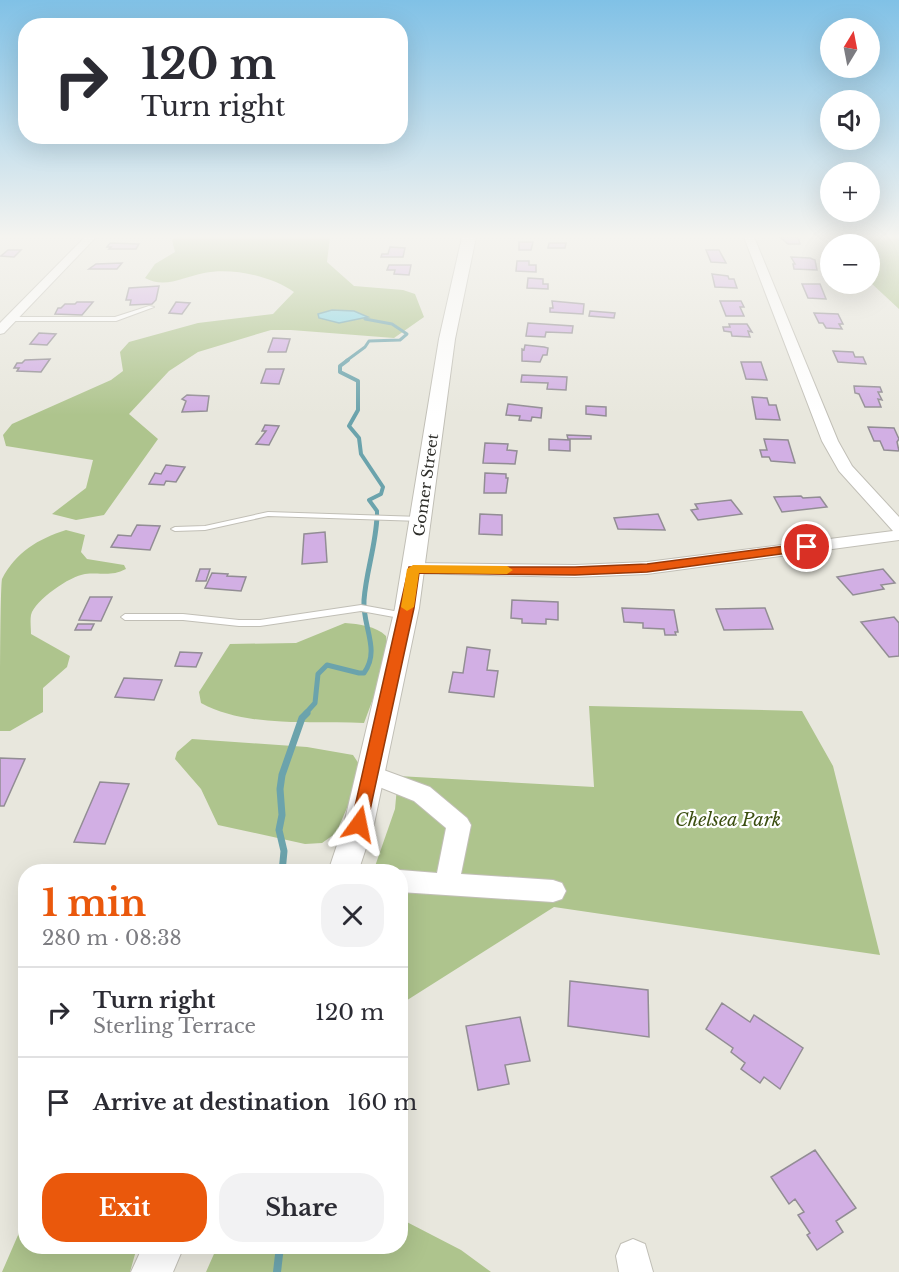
<!DOCTYPE html>
<html lang="en">
<head>
<meta charset="utf-8">
<style>
  body { margin:0; font-family:"Libre Baskerville",serif; background:#f2f2f3; color:#2b2b33; height:100vh; display:flex; flex-direction:column; font-size:22px; white-space:nowrap }
  * { box-sizing:border-box; margin:0 }
  p { font-size:20px; color:#7c7c81 }
  .icon { flex:none; width:33px; height:33px; fill:none; stroke:currentColor; stroke-width:2; stroke-linecap:round; stroke-linejoin:round }
  .map { position:relative; flex:1; overflow:hidden }
  .side { position:absolute; left:18px; top:864px; width:390px; height:390px; display:flex; flex-direction:column; background:#fff; border-radius:24px; box-shadow:0 6px 24px #0002 }
  .side>* { flex:none }
  .top-card { position:absolute; left:18px; top:18px; width:390px; height:126px; border-radius:24px; box-shadow:0 6px 24px #0002; background:#fff; color:#2b2b33; overflow:hidden }
  .needle { width:39px; rotate:10deg }
  .buttons { position:absolute; left:820px; top:18px; display:grid; gap:12px }
  .buttons a { display:grid; place-items:center; width:60px; height:60px; border-radius:50%; background:#fff; box-shadow:0 6px 24px #0002; font-size:30px }
  .pin { position:absolute; display:grid; place-items:center; width:51px; height:51px; color:#fff; margin:-26px; border:3px solid #fff; border-radius:50%; box-shadow:0 2px 6px #0007 }
  .me { position:absolute; width:66px; margin:-33px; rotate:12deg; stroke-linejoin:round; filter:drop-shadow(0 0 4px #0008) }
  .turn { display:flex; align-items:center; gap:21px; height:126px; padding:0 24px; font-size:27px }
  .turn .icon { width:78px; height:78px; stroke-width:2.5 }
  .turn b { display:block; font-size:42px; line-height:51px }
  .round { display:grid; place-items:center; flex:none; width:63px; height:63px; border-radius:24px; background:#f2f2f3 }
  .summary { display:flex; align-items:center; justify-content:space-between; height:102px; padding:0 24px }
  h1 { font-size:36px; font-weight:700; line-height:45px; color:#ea580c }
  .button { display:flex; gap:12px; margin-top:auto; padding:12px 24px }
  .button a { flex:1; height:69px; border-radius:24px; background:#ea580c; color:#fff; font-size:24px; font-weight:700; line-height:69px; text-align:center }
  .button a+a { background:#f2f2f3; color:#2b2b33 }
  ul { padding:0; list-style:none }
  li { display:flex; align-items:center; gap:18px; height:90px; padding:0 24px; border-top:2px solid #e1e1e2 }
  li div { flex:1 }
  li b { display:block; font-size:22px }
  li em { font-style:normal }
  .map>svg:first-child { display:block }
</style>
</head>
<body>
<div class="map">
<svg width="899" height="1272" viewBox="0 0 899 1272">
  <rect width="100%" height="100%" fill="#e8e7dd"/>
  <path fill="#aec48d" d="M176,237H330L327,262L354,286L403,290L415,294L424,317L394,338L291,330H271L198,352L169,371L129,414L158,439L104,515L76,520L52,514L86,488L93,460L6,446L3,435L12,424L111,380L123,371L120,352L129,342L198,323L273,314L294,292C272,276 231,267 204,273C183,277 165,289 145,278L155,264L175,252L172,240Z
    M845,237H899V309L870,282V244H852Z
    M66,530L85,535L81,552L87,559L124,565L126,569C110,577 102,572 85,574C70,576 35,600 31,615C30,621 31,628 31,634L70,656L67,667L43,688V712L10,731H0C0,710 0,589 2,579C16,552 38,539 66,530Z
    M345,623C359,624 376,626 386,636L389,656L364,723C312,721 247,728 201,703L199,692L230,644L296,643Z
    M589,706L802,711L833,766L880,955L554,907L401,1004L400,872H373L395,809L398,776L594,787Z
    M192,739L307,747L353,755L361,767V776L336,833L322,843L305,844L218,825L201,789L175,759L177,752Z
    M25,1219L26,1246L137,1247L130,1272H2Z
    M401,1219L461,1250L491,1272H206L217,1247L400,1246Z"/>
  <path fill="#85d5e4" stroke="#6ba3ac" stroke-width="1.5" d="M332,310L354,311L368,317L339,323L319,318L318,314Z"/>
  <g fill="none" stroke-linecap="round" stroke-linejoin="round">
    <path stroke="#6ba3ac" stroke-width="3" d="M346,361L365,347L369,341L400,340L407,334L392,324L365,319"/>
    <path stroke="#6ba3ac" stroke-width="4" d="M348,360L340,366V372L358,381V410L349,426L359,438L361,454L383,487L381,494L369,500L377,511V518"/>
    <path stroke="#6ba3ac" stroke-width="5" d="M305,714L315,703L318,674L327,665L359,673H364C381,650 362,626 364,600C366,572 376,545 377,516"/>
    <path stroke="#6ba3ac" stroke-width="7" d="M282,872L284,851L279,830L282,815L280,789L282,775L302,718L307,713"/>
    <path stroke="#6ba3ac" stroke-width="8" d="M277,1272L280,1246"/>
  </g>
  <path fill="#d2afe4" stroke="#928d94" stroke-width="1.5" d="M780,237H798L800,244H788Z
    M519,242H533L531,250H519Z
    M110,243L139,244L136,249H109L111,247H107Z
    M549,243H566L565,248H548Z
    M390,247L405,248L403,257H381L382,254H388Z
    M8,250H21L14,257L1,256Z
    M706,250H719L726,263L711,262Z
    M791,257L810,258L815,260L817,270L794,269L793,264H795Z
    M517,261H529V265H536V272L516,271Z
    M122,263L117,269H89L96,264Z
    M389,265H411L409,275L394,274L395,270H387Z
    M712,274L728,276L729,279H734L737,288L715,287Z
    M528,278L543,279V284H548V289L527,288Z
    M802,284H820L826,299L808,298Z
    M159,286L156,300L152,304L130,305L131,300H126L129,288Z
    M552,301L584,304L583,314L550,312V308H553Z
    M720,301H741L744,307H740L744,316H726Z
    M77,302H93L82,315L55,314L58,308H61L65,304H75Z
    M176,302L190,303L182,314L169,313Z
    M590,311L615,313L614,318L589,316Z
    M814,313L838,314L843,324H839L842,329L826,328L823,323H819Z
    M528,323L573,326L572,333L546,332L545,337L526,336Z
    M729,324H747L752,332L748,331L750,337L732,336L731,332L724,331L723,327H730Z
    M39,333L56,334L47,345L30,344Z
    M273,338L290,339L286,352H268Z
    M525,345L544,347L548,348L547,355H543L540,362L522,361V349L524,350Z
    M833,351L853,352L855,357H863L866,364L838,362Z
    M50,359L41,372L17,371L19,368H14L17,363H22L25,360Z
    M741,362H761L767,380L746,379Z
    M266,369H284L279,384L261,383Z
    M522,375L567,377L566,390L547,389L548,383L521,382Z
    M854,386L880,387L882,392H878L882,400L878,399L881,407H865L859,394L855,393Z
    M187,395L209,396L207,411L182,412L186,401L182,399Z
    M752,397L767,398L769,405H776L780,420L756,419Z
    M508,404L542,408L541,418L532,417L531,421L519,420L520,416L506,415Z
    M586,406L606,407V416L586,414Z
    M265,425L279,426L269,445L256,444L266,431H262Z
    M868,427L894,428L899,439L897,442L899,451L884,450L880,441H874Z
    M567,435L591,436V439H568Z
    M549,439L570,440V451L549,450Z
    M764,439L788,440L795,463L771,461L769,457H762L760,450H767Z
    M485,443L508,444L507,450L517,451L515,464L483,463Z
    M166,465L185,467L176,482L166,481L164,485L149,484L155,473L161,474Z
    M485,473L506,474V478H508L506,493H484Z
    M801,496L803,498L820,497L827,507L782,512L774,497Z
    M731,500L742,514L698,520L691,510L698,509L695,504Z
    M480,514L502,515V535L479,534Z
    M658,514L665,530L618,529L614,518Z
    M137,525L160,526L150,550L111,547L118,535L131,536Z
    M325,532L327,562L302,564L304,534Z
    M200,569H210L206,581H196Z
    M883,569L895,583L881,585L884,589L853,595L837,577Z
    M212,573L228,574L227,576L246,577L241,591L205,588Z
    M90,597H112L101,621L79,620Z
    M512,600L558,602V620L546,619V624L522,623V619L511,618Z
    M622,608L674,610L678,632H675L676,635H665L664,629L643,628V623L624,622Z
    M765,608L773,629L724,630L716,609Z
    M894,617L899,623V656L889,657L861,622Z
    M78,624H94L91,630H75Z
    M467,647L490,650L487,670L498,671L494,697L449,692L453,672L463,673Z
    M180,652L202,653L196,667L175,666Z
    M124,678L162,680L154,700L115,697Z
    M0,758L25,759L4,806H0Z
    M100,782L129,784L105,844L74,842Z
    M570,981L648,990L649,1037L568,1026Z
    M722,1003L750,1022L754,1015L803,1048L780,1089L764,1077L760,1083L741,1069L745,1063L731,1052L733,1048L706,1029Z
    M520,1017L530,1061L505,1065L509,1084L478,1090L466,1026Z
    M815,1150L856,1208L836,1221L843,1232L817,1250L807,1235L810,1233L798,1215L804,1212L795,1199L789,1204L771,1177Z"/>
  <g fill="none" stroke-linecap="round" stroke-linejoin="round">
    <g stroke="#c1bfb6" stroke-width="2">
      <path id="service" d="M149,306L154,307L116,321H11L8,319L11,317H115Z
        M268,512L421,517L425,519L421,521L268,516L205,530L175,531L171,529L175,527L205,526Z
        M361,605L405,613L409,616L405,619L361,611L260,626H239L183,620H125L121,617L125,614H183L239,620H260Z"/>
    </g>
    <g stroke="#c1bfb6" stroke-width="2">
      <path id="minor" d="M85,237H96L4,333L0,334V323Z
        M744,237H754L838,441L852,466L899,517V540L647,574L575,577L407,573L404,569L407,565L413,563L575,565L647,562L893,531L839,471L822,441Z
        M370,765L430,787L467,818L471,825L461,874L553,880L562,883L566,891L562,899L553,902L400,892V872H396L400,870L437,873L446,828L414,801L362,780L359,774L362,768Z
        M633,1239L645,1244L653,1272H619L616,1256L621,1244Z"/>
    </g>
    <g stroke="#c1bfb6" stroke-width="2">
      <path id="tertiary" d="M462,237H476L455,339L419,608L374,824L358,872H328L344,824L395,608L439,339Z
        M143,1246H184L173,1272H131Z"/>
    </g>
    <use href="#service" fill="#fff" fill-rule="evenodd"/>
    <use href="#minor" fill="#fff" fill-rule="evenodd"/>
    <use href="#tertiary" fill="#fff" fill-rule="evenodd"/>
  </g>
  <linearGradient id="sky" x2="0" y2="1"><stop stop-color="#80c1e6"/><stop offset="0.57" stop-color="#f5f4f0"/><stop offset="1" stop-color="#f5f4f0" stop-opacity="0"/></linearGradient>
  <rect width="899" height="415" fill="url(#sky)"/>
  <path fill="#ea580c" stroke="#983908" stroke-width="1.5" d="M807,543L813,547L811,550L647,572L575,575L419,573L414,608L367,824L365,829L359,831L353,829L351,824L409,567H575L647,564Z"/>
  <path fill="#f59e0b" d="M413,565L507,566L513,570L507,574L419,573L414,607L407,611L401,607L407,569Z"/>
  <g text-anchor="middle" stroke-width="4.5" stroke-linejoin="round" paint-order="stroke">
    <g font-size="15" fill="#2e2e2a" stroke="#fff">
      <text transform="translate(426 485) rotate(-82)" y="5">Gomer Street</text>
    </g>
    <g font-size="18" font-style="italic" fill="#3b4e10" stroke="#fff">
      <text x="728" y="826">Chelsea Park</text>
    </g>
  </g>
</svg>
<div class="buttons">
<a><svg class="needle" viewBox="-14 -14 28 28"><path d="M0-13l5 13h-10z" fill="#e53935"/><path d="M0 13l5-13h-10z" fill="#7c7c81"/></svg></a>
<a><svg class="icon" aria-label="sound" viewBox="0 0 24 24"><path d="M4 9h4l5-4v14l-5-4H4zM17 9q2 3 0 6"/></svg></a>
<a>+</a>
<a>−</a>
</div>
<div class="pin" style="left:807px;top:547px;background:#d93025"><svg class="icon" aria-label="arrive" viewBox="0 0 24 24"><path d="M6 21V4h12l-3 4 3 4H6"/></svg></div>
<svg class="me" style="left:359px;top:824px" viewBox="-20 -20 40 40"><path d="M0-17L14 15 0 8-14 15z" fill="#ea580c" stroke="#fff" stroke-width="4"/></svg>
<div class="top-card">
<div class="turn"><svg class="icon" aria-label="right" viewBox="0 0 24 24"><path d="M7 20v-9h11M14 6l5 5-5 5"/></svg><div><b>120 m</b>Turn right</div></div>
</div>
<section class="side">
<div class="summary"><div><h1>1 min</h1><p>280 m · 08:38</p></div><a class="round"><svg class="icon" aria-label="close" viewBox="0 0 24 24"><path d="M6 6l12 12M18 6L6 18"/></svg></a></div>
<ul>
<li><svg class="icon" aria-label="right" viewBox="0 0 24 24"><path d="M7 20v-9h11M14 6l5 5-5 5"/></svg><div><b>Turn right</b><p>Sterling Terrace</p></div><em>120 m</em></li>
<li><svg class="icon" aria-label="arrive" viewBox="0 0 24 24"><path d="M6 21V4h12l-3 4 3 4H6"/></svg><div><b>Arrive at destination</b></div><em>160 m</em></li>
</ul>
<div class="button"><a>Exit</a><a>Share</a></div>
</section>
</div>
</body>
</html>
